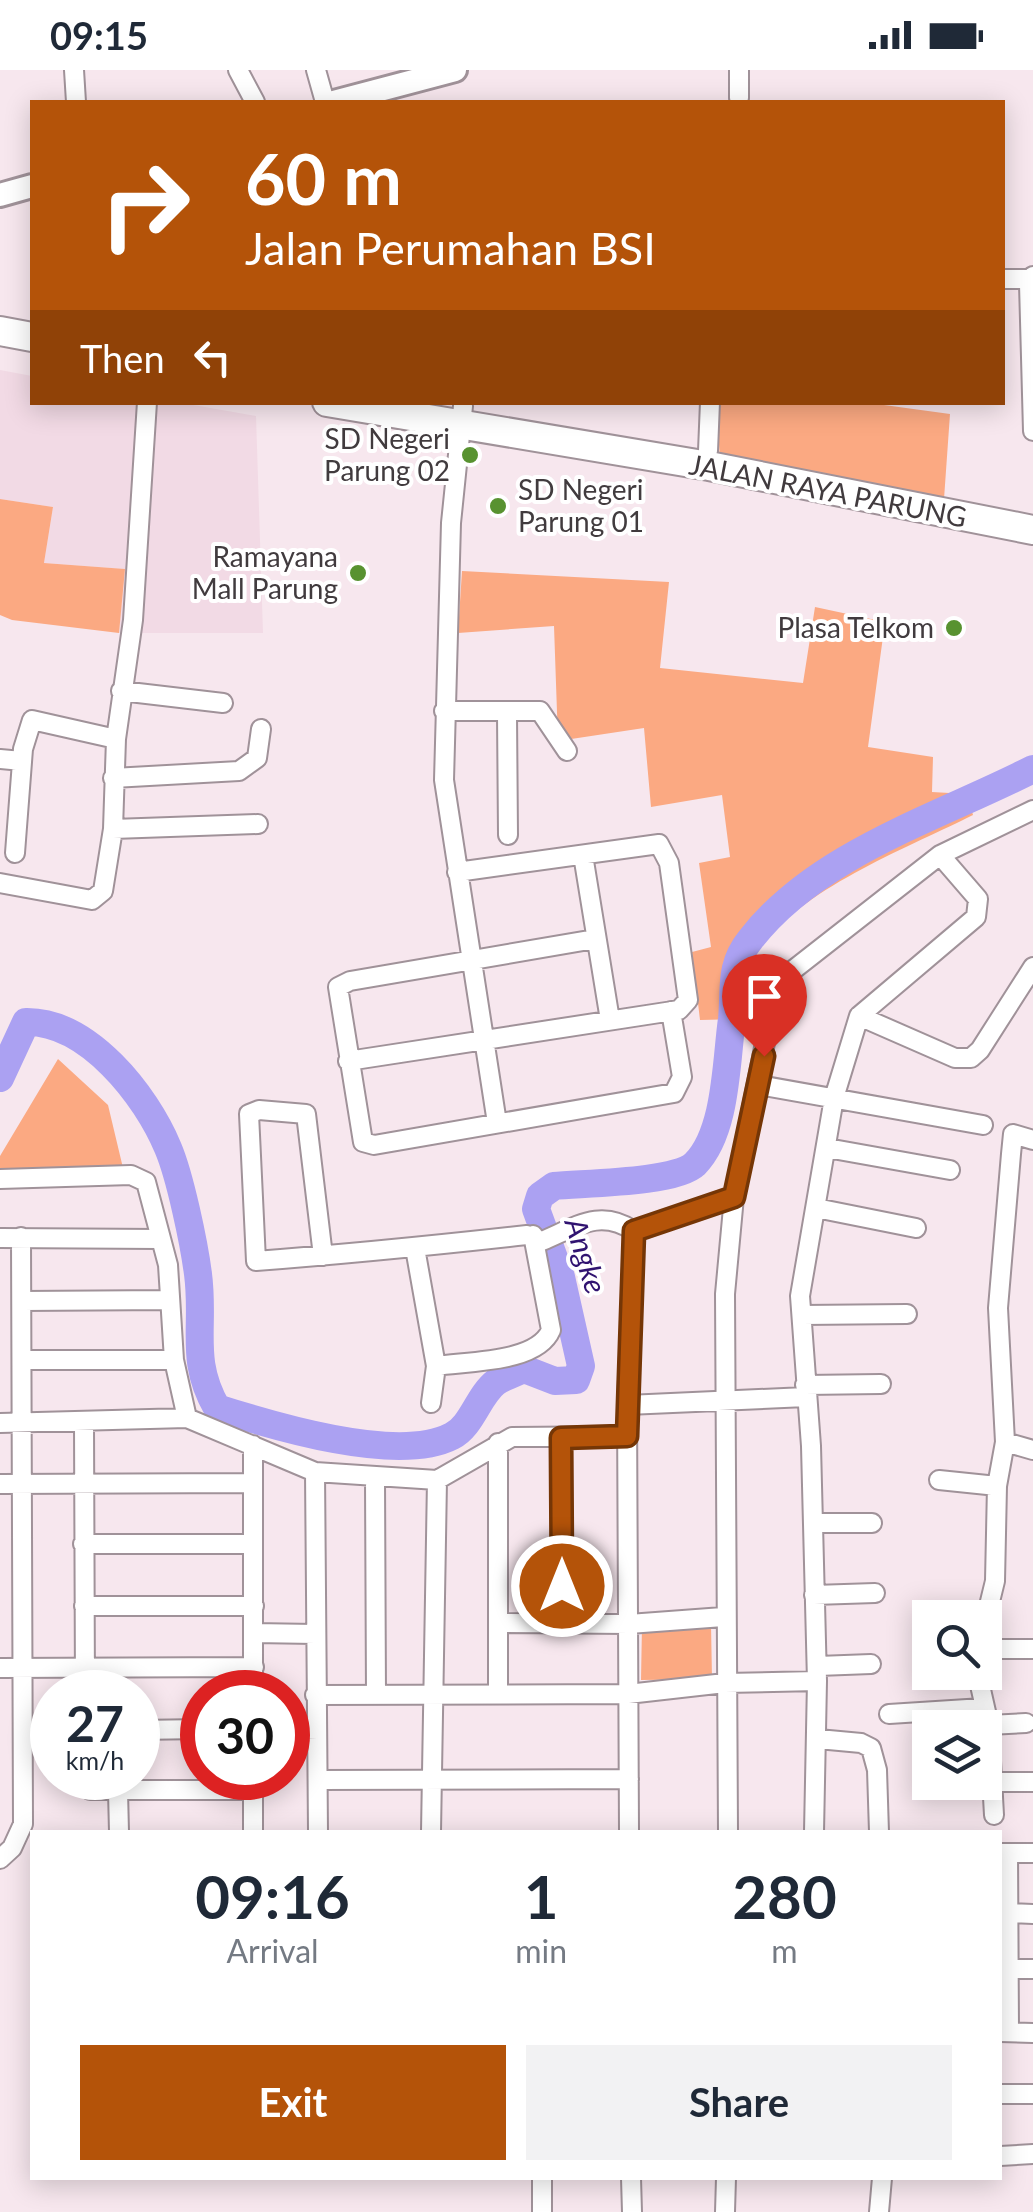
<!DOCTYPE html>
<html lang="en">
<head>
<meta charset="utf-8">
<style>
  body { margin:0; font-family:Lato,sans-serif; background:#f2f2f3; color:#1f2937; height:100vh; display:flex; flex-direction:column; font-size:38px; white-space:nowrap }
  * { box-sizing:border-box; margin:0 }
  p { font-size:32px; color:#747a83 }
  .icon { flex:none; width:55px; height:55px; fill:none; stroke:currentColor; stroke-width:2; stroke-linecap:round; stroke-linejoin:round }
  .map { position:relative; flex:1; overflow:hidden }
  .drawer { position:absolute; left:30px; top:1760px; width:972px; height:350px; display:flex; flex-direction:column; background:#fff; border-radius:0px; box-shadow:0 5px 25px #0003 }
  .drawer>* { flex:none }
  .banner { position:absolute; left:30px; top:30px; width:975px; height:305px; border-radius:0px; box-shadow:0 5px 25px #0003; background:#b45309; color:#fff; overflow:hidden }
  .buttons { position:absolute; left:912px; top:1530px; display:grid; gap:20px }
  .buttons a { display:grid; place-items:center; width:90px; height:90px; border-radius:0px; background:#fff; box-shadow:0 5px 25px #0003; font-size:50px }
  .speed { position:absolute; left:30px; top:1600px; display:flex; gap:20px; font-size:50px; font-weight:700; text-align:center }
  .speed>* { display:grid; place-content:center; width:130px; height:130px; border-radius:50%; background:#fff; box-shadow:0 5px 25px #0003; line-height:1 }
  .speed small { font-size:25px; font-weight:400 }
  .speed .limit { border:15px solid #d22; background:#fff; color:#111 }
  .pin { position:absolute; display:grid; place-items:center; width:85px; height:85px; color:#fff; margin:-102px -42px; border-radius:50% 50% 50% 0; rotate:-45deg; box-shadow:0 0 10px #0007 }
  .pin .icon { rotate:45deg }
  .me { position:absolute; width:110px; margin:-55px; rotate:0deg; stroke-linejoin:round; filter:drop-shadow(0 0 8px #0008) }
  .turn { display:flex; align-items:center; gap:35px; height:210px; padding:0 50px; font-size:45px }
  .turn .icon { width:130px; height:130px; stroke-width:2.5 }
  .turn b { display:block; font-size:70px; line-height:85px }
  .then { display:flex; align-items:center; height:95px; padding:0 50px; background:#0003; gap:20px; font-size:38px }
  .eta { display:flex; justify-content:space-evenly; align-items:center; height:170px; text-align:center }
  .eta b { font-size:60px; font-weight:700; line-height:70px }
  .button { display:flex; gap:20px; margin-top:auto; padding:20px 50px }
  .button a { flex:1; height:115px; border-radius:0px; background:#b45309; color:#fff; font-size:40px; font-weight:700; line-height:115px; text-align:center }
  .button a+a { background:#f2f2f3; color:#1f2937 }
  .status { display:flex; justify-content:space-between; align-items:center; height:70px; padding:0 50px; background:#fff; direction:ltr }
  .status svg { height:28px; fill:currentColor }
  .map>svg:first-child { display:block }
</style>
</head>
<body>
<div class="status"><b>09:15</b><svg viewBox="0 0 49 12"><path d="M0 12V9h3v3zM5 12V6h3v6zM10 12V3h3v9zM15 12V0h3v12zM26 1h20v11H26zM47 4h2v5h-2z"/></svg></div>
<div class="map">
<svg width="1033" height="2142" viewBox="0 0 1033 2142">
  <rect width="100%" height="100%" fill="#f7e7ee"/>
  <path fill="#f2dae5" d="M0,300L32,306V332L182,333L256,346L263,563H119L124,499L44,493L53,437L0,429Z"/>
  <path fill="#fba982" d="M862,332L950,344L944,429L720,389L716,333Z
    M0,429L53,437L44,493L125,499L119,563L12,550L0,545Z
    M462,501L669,512L660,598L803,613L815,537L885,552L868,677L933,687L932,722L967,724L973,745C906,779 774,828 747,902C742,916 743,934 743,949L700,950L692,882L711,877L699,793L730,787L722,725L651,737L644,658L558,671L554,556L458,563Z
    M58,989L108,1035L123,1098L0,1105V1086Z
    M711,1554L712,1609L641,1610L642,1555Z"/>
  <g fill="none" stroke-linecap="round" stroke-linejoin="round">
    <path stroke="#aba1f2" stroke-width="28" d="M0,1008L26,952C88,951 146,1025 168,1078C180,1106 194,1173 198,1204C205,1257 189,1290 217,1338C273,1356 398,1394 452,1366C472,1356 478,1326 496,1312C503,1307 515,1303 524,1299L555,1311L576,1310L581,1296L561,1207L536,1139L540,1126L554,1116C584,1113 675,1113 695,1094C727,1062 726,990 732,949C735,919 729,896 750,870C816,784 939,747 1033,699"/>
    <g stroke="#a09299" stroke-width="22">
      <path id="minor" d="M74,0L76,32
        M238,0L255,32
        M316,0L325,32
        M739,28V0
        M1033,206L1029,214L1033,361
        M1002,209H1030
        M463,336L451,453L444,710L497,1053
        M708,381L710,332
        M121,621L223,633
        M444,641H540L567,681
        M507,645L508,765
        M0,689L22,691
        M113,708L239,701L257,688L261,659
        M113,759L258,754
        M15,783L23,679L32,650L116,669
        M583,785L610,950
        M0,813L92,830L103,821L113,759L116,669L133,550L147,332
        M595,869L350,911L338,917L363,1072L374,1075L674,1023L682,1007L671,941
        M859,946L955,988H971L980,980L1033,897
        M348,991L679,940L688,930L669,793L659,774L457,802
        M759,1015L983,1055
        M827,1078L950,1100
        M0,1109L131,1105L146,1112L168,1195L174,1290L187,1348
        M734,1127L634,1161L627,1335L806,1327
        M816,1138L916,1158
        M0,1168L160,1169
        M415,1178L436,1296L431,1333
        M323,1186L306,1044L259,1040L249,1044L256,1191C347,1184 437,1175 527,1165L542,1171C576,1157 600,1138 634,1161
        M22,1231L169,1230
        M802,1245L907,1244
        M22,1290H174
        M436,1296C469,1291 537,1293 551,1260L533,1165
        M805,1315L881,1314
        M627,1335L629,1762
        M0,1353L187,1348L315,1402L437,1410
        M84,1353L85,1622
        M561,1368L562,1554
        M1005,1372L1033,1380
        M498,1373V1623
        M253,1375V1622
        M315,1402L318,1762
        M375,1409L376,1624
        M437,1410L512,1367L627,1366
        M939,1410L997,1416
        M0,1414L253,1413
        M813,1453H872
        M83,1474H253
        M814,1525L875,1523
        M84,1536H254
        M985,1552L995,1511L997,1416L1005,1372L998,1238L1011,1084L1013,1064L1033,1070
        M499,1553L629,1554L723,1547
        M254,1563L315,1564
        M985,1579H1033
        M818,1596L871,1594
        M0,1598L254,1597
        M977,1602L989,1655L994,1745
        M315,1625L628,1624L725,1613L817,1611L811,1376L800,1226L834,1028L859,946L976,847L978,829L940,785
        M889,1644L983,1638
        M989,1655L1026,1653
        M288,1659L317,1660
        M138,1660L202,1659
        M818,1669L861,1673L871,1678L877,1700L879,1762
        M83,1708L90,1720H253
        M253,1708V1762
        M318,1710L629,1709
        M994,1712H1033
        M118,1721L119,1762
        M431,1762L437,1410
        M728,1762L725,1224L734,1127L774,928L788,904L940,785L1033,740
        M814,1762L817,1611
        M1000,1783H1033
        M1008,1783L1009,1962
        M0,1789L12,1778L23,1754L21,1167
        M1008,1843L1033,1844
        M1010,1899H1033
        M1000,1962L1033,1963
        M1000,2024H1033
        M1000,2086L1033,2084
        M631,2108L632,2142
        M542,2142V2108
        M725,2142L726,2108
        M879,2142L882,2108"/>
    </g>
    <g stroke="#a09299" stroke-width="28">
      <path id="major" d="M334,32L455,0
        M0,125L32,116"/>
    </g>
    <g stroke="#a09299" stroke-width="32">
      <path id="highway" d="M0,261L32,267
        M327,332L709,396L1033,460"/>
    </g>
    <use href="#minor" stroke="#fff" stroke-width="18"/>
    <use href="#major" stroke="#fff" stroke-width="22"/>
    <use href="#highway" stroke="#fff" stroke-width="28"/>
  </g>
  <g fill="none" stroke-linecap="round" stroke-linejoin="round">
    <g stroke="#753606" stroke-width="25">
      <path id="route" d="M562,1516L561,1368L627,1366L634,1161L734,1127L764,986"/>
    </g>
    <use href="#route" stroke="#b45309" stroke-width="18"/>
  </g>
  <g fill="#589230" stroke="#fff" stroke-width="4">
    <circle cx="470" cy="385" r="10"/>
    <circle cx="498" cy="436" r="10"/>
    <circle cx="358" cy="503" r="10"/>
    <circle cx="954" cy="558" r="10"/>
  </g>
  <g text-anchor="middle" stroke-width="8" stroke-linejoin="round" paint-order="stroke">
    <g font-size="28" fill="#413b3e" stroke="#fff" text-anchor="end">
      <text x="450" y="379">SD Negeri<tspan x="450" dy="32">Parung 02</tspan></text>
      <text x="518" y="430" text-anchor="start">SD Negeri<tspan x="518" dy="32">Parung 01</tspan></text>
      <text x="338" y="497">Ramayana<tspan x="338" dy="32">Mall Parung</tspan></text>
      <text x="934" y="568">Plasa Telkom</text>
    </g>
    <g font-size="28" fill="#413b3e" stroke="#fff">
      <text transform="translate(828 421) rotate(11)" y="10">JALAN RAYA PARUNG</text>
    </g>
    <g font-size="30" font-style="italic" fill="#301370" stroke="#fff">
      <text transform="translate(585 1186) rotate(73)" y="10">Angke</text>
    </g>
  </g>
</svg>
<div class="buttons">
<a><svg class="icon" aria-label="search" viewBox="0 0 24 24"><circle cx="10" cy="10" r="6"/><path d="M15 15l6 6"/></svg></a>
<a><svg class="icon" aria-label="layers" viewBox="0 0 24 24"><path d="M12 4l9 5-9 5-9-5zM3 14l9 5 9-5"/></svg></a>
</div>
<div class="speed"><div>27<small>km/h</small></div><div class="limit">30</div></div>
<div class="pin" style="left:764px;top:986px;background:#d93025"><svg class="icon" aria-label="arrive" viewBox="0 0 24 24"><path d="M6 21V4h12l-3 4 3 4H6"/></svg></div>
<svg class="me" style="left:562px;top:1516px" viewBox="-20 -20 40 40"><circle r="17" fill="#b45309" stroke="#fff" stroke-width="3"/><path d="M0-11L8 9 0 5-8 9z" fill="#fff"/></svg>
<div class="banner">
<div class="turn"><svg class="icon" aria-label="right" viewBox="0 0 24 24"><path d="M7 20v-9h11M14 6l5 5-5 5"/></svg><div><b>60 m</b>Jalan Perumahan BSI</div></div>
<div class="then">Then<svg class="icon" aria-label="left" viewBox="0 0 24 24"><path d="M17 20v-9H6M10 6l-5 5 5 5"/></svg></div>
</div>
<section class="drawer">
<div class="eta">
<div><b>09:16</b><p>Arrival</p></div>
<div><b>1</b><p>min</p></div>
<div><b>280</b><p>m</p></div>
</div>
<div class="button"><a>Exit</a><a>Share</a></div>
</section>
</div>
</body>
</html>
